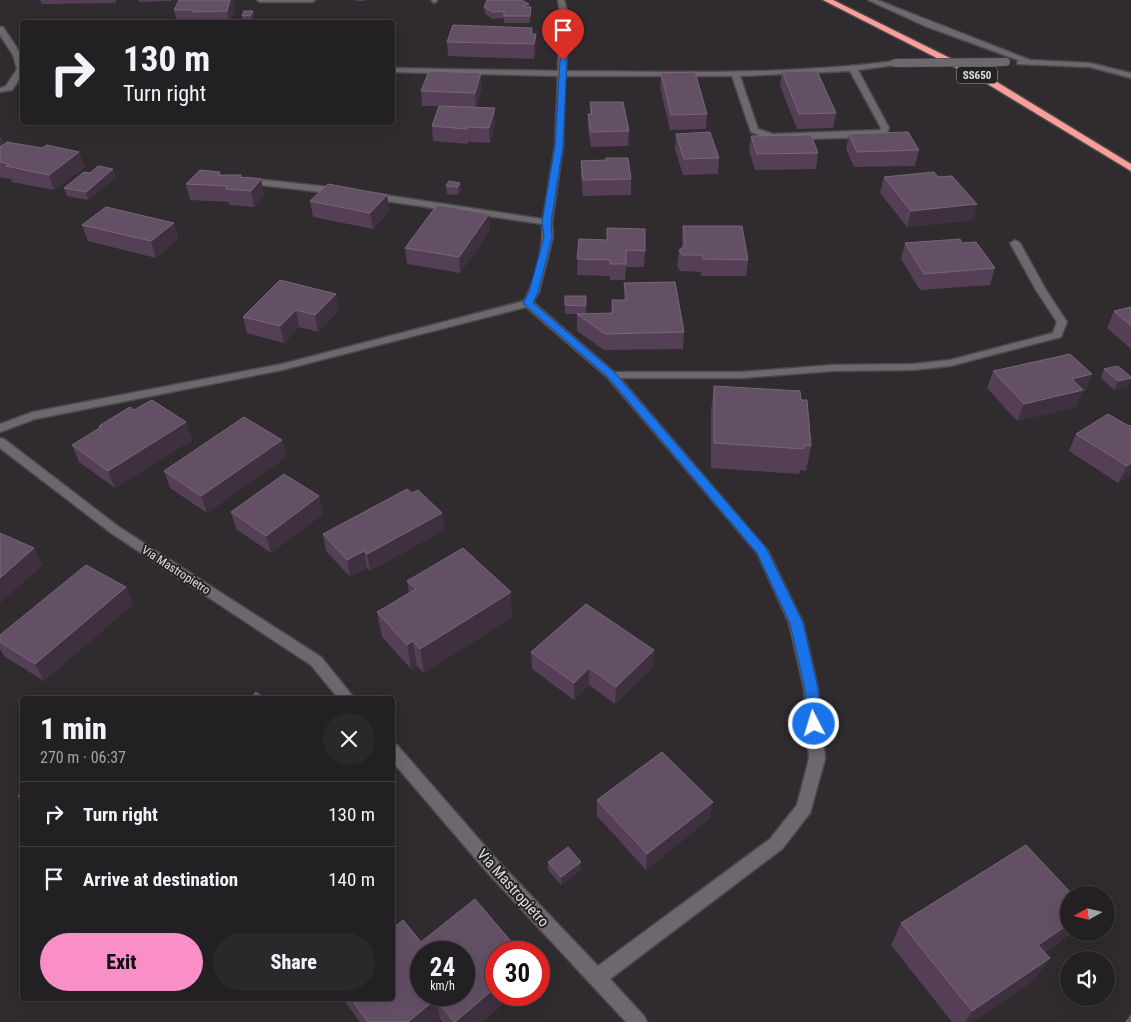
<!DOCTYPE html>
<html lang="en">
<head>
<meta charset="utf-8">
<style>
  body { margin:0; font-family:"Roboto Condensed",sans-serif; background:#2b282b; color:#f1f3f6; height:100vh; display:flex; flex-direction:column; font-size:19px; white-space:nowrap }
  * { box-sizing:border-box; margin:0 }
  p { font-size:16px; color:#a3a3a6 }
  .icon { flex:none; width:28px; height:28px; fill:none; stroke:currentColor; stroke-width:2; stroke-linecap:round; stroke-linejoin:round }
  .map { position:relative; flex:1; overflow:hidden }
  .panel { position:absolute; left:20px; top:696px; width:375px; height:305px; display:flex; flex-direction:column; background:#232023; border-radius:5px; box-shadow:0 5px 20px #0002,0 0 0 1px #403e41 }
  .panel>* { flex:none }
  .guide { position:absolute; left:20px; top:20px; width:375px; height:105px; border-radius:5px; box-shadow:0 5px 20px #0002,0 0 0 1px #403e41; background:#232023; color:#f1f3f6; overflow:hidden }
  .needle { width:32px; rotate:262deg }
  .controls { position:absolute; left:1060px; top:886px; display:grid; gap:10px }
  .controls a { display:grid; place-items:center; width:55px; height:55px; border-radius:50%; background:#232023; box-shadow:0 5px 20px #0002,0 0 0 1px #403e41; font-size:25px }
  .speed { position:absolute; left:410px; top:941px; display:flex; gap:10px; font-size:25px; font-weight:700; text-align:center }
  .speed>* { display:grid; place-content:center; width:65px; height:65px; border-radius:50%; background:#232023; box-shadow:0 5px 20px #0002,0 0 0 1px #403e41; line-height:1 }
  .speed small { font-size:12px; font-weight:400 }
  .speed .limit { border:8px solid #d22; background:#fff; color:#111 }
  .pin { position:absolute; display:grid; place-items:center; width:42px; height:42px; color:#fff; margin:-51px -21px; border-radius:50% 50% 50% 0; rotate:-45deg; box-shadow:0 0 5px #0007 }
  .pin .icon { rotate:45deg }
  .me { position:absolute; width:55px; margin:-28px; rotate:355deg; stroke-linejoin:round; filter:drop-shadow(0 0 4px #0008) }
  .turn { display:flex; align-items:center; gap:18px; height:105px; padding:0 20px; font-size:22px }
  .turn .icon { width:65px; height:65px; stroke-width:2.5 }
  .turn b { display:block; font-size:35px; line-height:42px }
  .round { display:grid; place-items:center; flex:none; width:52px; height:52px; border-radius:26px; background:#2b282b }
  .summary { display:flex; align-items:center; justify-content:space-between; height:85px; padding:0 20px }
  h1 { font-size:30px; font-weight:800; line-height:38px }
  .cta { display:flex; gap:10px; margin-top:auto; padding:10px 20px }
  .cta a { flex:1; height:58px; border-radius:30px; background:#fa8fc8; color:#111; font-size:20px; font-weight:800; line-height:58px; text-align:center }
  .cta a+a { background:#2b282b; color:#f1f3f6 }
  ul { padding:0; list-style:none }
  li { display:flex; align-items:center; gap:15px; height:65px; padding:0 20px; border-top:1px solid #403e41 }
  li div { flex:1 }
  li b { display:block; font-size:19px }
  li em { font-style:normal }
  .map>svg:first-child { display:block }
</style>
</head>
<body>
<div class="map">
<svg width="1131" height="1022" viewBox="0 0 1131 1022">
  <rect width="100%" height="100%" fill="#2f2b2f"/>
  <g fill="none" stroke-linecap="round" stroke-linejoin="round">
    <g stroke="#4b494c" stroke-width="3">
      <path id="minor" d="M257,0H315L312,2H260Z
        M431,0H437V1L434,3Z
        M558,0H564L568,13L566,71C675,72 786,75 895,61L899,63L895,65L858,70L889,128L886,134L875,137L772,140L751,132L732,76H565L563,146L552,222L553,237L539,292L533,302L614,372H742L832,365L913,364L950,360L1053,333L1057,322L1036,290L1010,243L1015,240L1020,243L1046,290L1067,322L1061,337L950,366L913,370L832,371L742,378H620L768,551L803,623L818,689L825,759L810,813L782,849L610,979L644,1016L647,1022H626L486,871L392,761V744L397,745L498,861L598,966L770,839L797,805L809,759L804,689L789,623L757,553L607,377L526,307L282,370L35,419L0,432V424L33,412L282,364L524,301C535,282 544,246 542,224L372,199L367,196L372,193L543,219L555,146L558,76L392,72V68L558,71L560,13ZM850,71L881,128L880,130L773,134L758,129L740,76Z
        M868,0H877L1030,60L1090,63L1131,73V78L1090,67L1017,64L1018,60L925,26Z
        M0,27H3C11,40 26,56 22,72C21,78 15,85 12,90L0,92V88L6,86L17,69L13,55L0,35Z
        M246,178L338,188L342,191L338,194L243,183L242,181Z
        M0,438L4,439L119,527L321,657L355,699H339L311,665L111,533L0,448Z"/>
    </g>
    <g stroke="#4b494c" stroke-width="3">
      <path id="highway" d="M823,0H833L992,79L1131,164V171L986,83Z"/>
    </g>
    <use href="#minor" fill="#6d686d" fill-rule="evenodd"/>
    <use href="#highway" fill="#fb9e98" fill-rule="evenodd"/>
    <g stroke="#4b494c" stroke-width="9" stroke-linecap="butt">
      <path id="minor-bridge" d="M895,63L1006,62"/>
    </g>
    <use href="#minor-bridge" stroke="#6d686d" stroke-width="8"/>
  </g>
  <path fill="#543f56" d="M40,0H117L115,3L42,4Z
    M138,0H172L171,1L139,2Z
    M356,0H365V1H356Z
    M484,7H531L530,23H504V18L493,19L485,14Z
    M235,9L230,22H177L174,10Z
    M253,11L254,18L253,22H244L242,16Z
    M532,28L533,34H536V49L534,59L448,56L447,42Z
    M782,71L836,113L833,128L797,129L780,86Z
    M661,73L707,114L706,129L670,130L660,87Z
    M482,88L476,108L495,123L490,143L468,142V144L433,141L432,126L439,106H422L421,91Z
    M590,102L629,131L628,146L591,147L588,129V114H590Z
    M676,134L719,158L718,174L683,175L675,149Z
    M849,134L919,150L915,166L854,167L846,149Z
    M751,136L818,153L816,169L755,170L749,151Z
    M0,138H1L3,144L85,167L54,190L12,182L11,179L0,177Z
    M581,161L631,179V195L583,196L581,176Z
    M113,169L116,177L88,200L67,196L64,188L90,173Z
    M220,172L221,175L261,179L264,195L254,207L229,205V202L190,200L186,184Z
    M884,177L973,220L907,227L880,193Z
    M460,183L461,191L458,195L447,194L446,186Z
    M387,195L389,211L373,229L313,217L310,201Z
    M174,223L178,239L156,258L88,241L82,225Z
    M683,226L748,260L746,276H701V272L680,271L677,266L679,250L682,248V242Z
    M490,230L460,273L407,264L405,248Z
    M579,239L645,251L644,267H626L625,280H610V276L577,275Z
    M905,243H962L995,268L990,285L920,290L901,259Z
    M280,280L339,310L318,332L299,327L284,343L247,333L243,317Z
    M624,283L684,332L683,349L604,350L577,331V314H578H565V305L586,296V314L611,313L612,300H624Z
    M1131,307V349L1107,328L1114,311Z
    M1104,369L1128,386L1114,390L1101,378Z
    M993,371L1092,374L1085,392H1082L1076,407L1017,421L987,388Z
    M714,386L801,400L811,446L806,471L800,470L799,474L711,468V411Z
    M186,422L192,440L115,488L79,462L72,445L100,428L99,426Z
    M1127,425L1131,426V475L1118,483L1069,451L1076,434Z
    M282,440L286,457L207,513L170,488L164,471Z
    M412,493L442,513L444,530L370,571L367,568L350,577L326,551L323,534Z
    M319,496L323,514L271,553L236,529L231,512Z
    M407,581L512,617L424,673L417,666L411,669L382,637L377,612L409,593Z
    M126,587L133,604L44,681L4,656L0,649V635Z
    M654,650L653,667L615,704L589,685L574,700L532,669L531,652Z
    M597,800L713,802L710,818L646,870L597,816Z
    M548,862H581V870L561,885L548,870Z
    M901,923L1069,932H1073L1045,952L1035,979L973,1022H952L891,945Z
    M421,942L513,995L482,1022H442L440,1019L437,1022H360L343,999H392Z"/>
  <path fill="#3f3040" d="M230,0H233L235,9L230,22H229L227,11Z
    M253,11L254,18L253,22L251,15Z
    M536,34V49L534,59V44Z
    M481,73L482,88L476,108L475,93Z
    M495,108V123L490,143L489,128Z
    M1,138L4,146L0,149V139Z
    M79,152L85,167L54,190L49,175Z
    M113,169L116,177L88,200L86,192Z
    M261,179L264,195L254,207L251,191Z
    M460,183L461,191L458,195V187Z
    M387,195L389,211L373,229L370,213Z
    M977,204L973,220L907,227L911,211Z
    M489,214L490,230L460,273L459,257Z
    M174,223L178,239L156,258L151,241Z
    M336,294L339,310L318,332L315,315Z
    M296,310L299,327L284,343L280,326Z
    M1092,374L1085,392H1082L1076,407L1017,421L1024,404L1072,379Z
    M1131,378L1128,386L1114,390L1118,381Z
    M186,422L192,440L115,488L108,471Z
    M282,440L286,457L207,513L201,496Z
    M1131,463V475L1118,483L1127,466Z
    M319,496L323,514L271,553L266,536Z
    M442,513L444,530L370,571L367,554Z
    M34,548L43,565L0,603V578Z
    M364,551L367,568L350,577L347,560Z
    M126,587L133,604L44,681L35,664Z
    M511,592L512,617L424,673L420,649Z
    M413,641L417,666L411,669L407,645Z
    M654,650L653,667L615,704L616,687Z
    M589,668V685L574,700V683Z
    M713,802L710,818L646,870L647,854Z
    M581,862V870L561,885V877Z
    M1069,924V932H1073L1024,966L1038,945Z
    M1050,958L1035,979L973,1022H965L972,1011Z
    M496,987V995H513L482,1022H455Z
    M436,999L440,1019L437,1022H408Z"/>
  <path fill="#645065" stroke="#776678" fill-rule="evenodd" d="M179,0H230L227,11L193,12L194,10H174Z
    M487,0H521L529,4L522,6L531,7L530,16H504V11L493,12L484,7Z
    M244,11H253L251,15L242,16Z
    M453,25L532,28L531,34H536L534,44L447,42Z
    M429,71L481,73L475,93L421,91Z
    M782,71H817L836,113L799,114Z
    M695,72L707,114L671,115L661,73Z
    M590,102H623L629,131L591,132L588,114H592Z
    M439,106L495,108L489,128L467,127V129L432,126Z
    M710,132L719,158L684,159L676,134Z
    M908,132L919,150L857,152L849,134Z
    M811,135L818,153L757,154L751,136Z
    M7,142L42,148L47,145L79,152L49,175L6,166L9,164L0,162V147Z
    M606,158H628L631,179L583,180L581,161L606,160Z
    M98,166L113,169L86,192L64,188L84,172L90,173Z
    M200,170L220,172L218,175H241L240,177L261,179L251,191L226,189L227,186L186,184Z
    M934,172L938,177L952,176L977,204L911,211L884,177Z
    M449,181L460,183L458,187L446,186Z
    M328,184L387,195L370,213L310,201Z
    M437,205L489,214L459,257L405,248Z
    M106,207L174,223L151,241L82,225Z
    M683,226H742L748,260L703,259L702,255H682L679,250L685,246Z
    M607,228L645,229V251L626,250V264H610V260L577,259L579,239L607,240Z
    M960,239L962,243L976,242L995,268L924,274L905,243Z
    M280,280L336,294L315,315L296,310L280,326L243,317Z
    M675,282L684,332L605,334L577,314L613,313L612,300H627L624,283Z
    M565,296H586V306L565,305Z
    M1131,307V326L1114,311Z
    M1070,354L1092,374L1072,379L1083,390L1024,404L993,371Z
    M1118,366L1131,377V378L1118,381L1104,369Z
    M714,386L800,391L801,400H807L811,446L804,445V449L714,443Z
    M152,400L186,422L108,471L72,445L101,427L99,426L130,407L134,410Z
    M1108,414L1127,425L1131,426V463L1127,466L1076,434Z
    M244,417L282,440L201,496L164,471Z
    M284,474L319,496L266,536L231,512Z
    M407,489L412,493L418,490L442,513L367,554L364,551L347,560L323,534Z
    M0,533L34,548L0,578Z
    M463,548L511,592L420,649L413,641L407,645L377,612L416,589L407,581Z
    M86,565L126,587L35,664L0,642V635Z
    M586,604L654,650L616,687L589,668L574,683L531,652Z
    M256,692L266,699H250Z
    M662,752L713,802L647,854L597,800Z
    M22,791V798L18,796Z
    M1026,845L1073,895H1069V924L1038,945L1050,958L972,1011L901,923Z
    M568,847L581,862L561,877L548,862Z
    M475,899L520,952H496V987L455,1022H454L436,999L408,1022H368L351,999H392V929L403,920L421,942ZM421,952H464V995H421Z
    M1131,1015V1022H1126Z"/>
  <path fill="#1a73e8" stroke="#114b97" d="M563,58L567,60L563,146L551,222L552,237L538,292L533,303L615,373L766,548L803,623L818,689L821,724L819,728L814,730L809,728L807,724L805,689L790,623L757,553L608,377L523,303L529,292L544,237L542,222L555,146L560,60Z"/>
  <g text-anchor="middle" stroke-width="4" stroke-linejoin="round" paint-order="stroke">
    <rect fill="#252226" stroke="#a8a6a8" stroke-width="1" x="957" y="66.5" width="40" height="17" rx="4"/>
    <g font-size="11" font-weight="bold" fill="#e0dee0">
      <text x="977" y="79">SS650</text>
    </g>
    <g font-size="12" fill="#e0dee0" stroke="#252226">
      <text transform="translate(176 570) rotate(33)" y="4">Via Mastropietro</text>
    </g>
    <g font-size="15" fill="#e0dee0" stroke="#252226">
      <text transform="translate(513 888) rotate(48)" y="5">Via Mastropietro</text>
    </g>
  </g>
</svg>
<div class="controls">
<a><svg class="needle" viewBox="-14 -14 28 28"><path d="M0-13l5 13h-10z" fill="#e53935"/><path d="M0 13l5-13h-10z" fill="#a3a3a6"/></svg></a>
<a><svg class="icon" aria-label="sound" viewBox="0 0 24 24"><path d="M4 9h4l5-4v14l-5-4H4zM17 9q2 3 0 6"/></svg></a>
</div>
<div class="speed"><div>24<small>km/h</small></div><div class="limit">30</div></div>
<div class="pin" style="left:563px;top:60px;background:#d93025"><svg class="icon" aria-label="arrive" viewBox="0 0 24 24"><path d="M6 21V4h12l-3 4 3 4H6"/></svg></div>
<svg class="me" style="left:814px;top:724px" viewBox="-20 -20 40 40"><circle r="17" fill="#1a73e8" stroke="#fff" stroke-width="3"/><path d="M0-11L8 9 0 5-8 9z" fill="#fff"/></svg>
<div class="guide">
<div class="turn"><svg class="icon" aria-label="right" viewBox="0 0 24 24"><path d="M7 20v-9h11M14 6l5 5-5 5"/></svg><div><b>130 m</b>Turn right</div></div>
</div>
<section class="panel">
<div class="summary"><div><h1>1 min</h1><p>270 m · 06:37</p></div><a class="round"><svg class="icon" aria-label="close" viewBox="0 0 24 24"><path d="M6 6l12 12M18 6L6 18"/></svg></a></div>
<ul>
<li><svg class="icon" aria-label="right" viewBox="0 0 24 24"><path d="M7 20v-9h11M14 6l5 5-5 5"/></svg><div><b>Turn right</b></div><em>130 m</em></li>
<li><svg class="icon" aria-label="arrive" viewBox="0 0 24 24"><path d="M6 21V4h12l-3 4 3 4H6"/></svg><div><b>Arrive at destination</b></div><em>140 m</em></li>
</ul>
<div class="cta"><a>Exit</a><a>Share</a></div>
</section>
</div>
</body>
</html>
